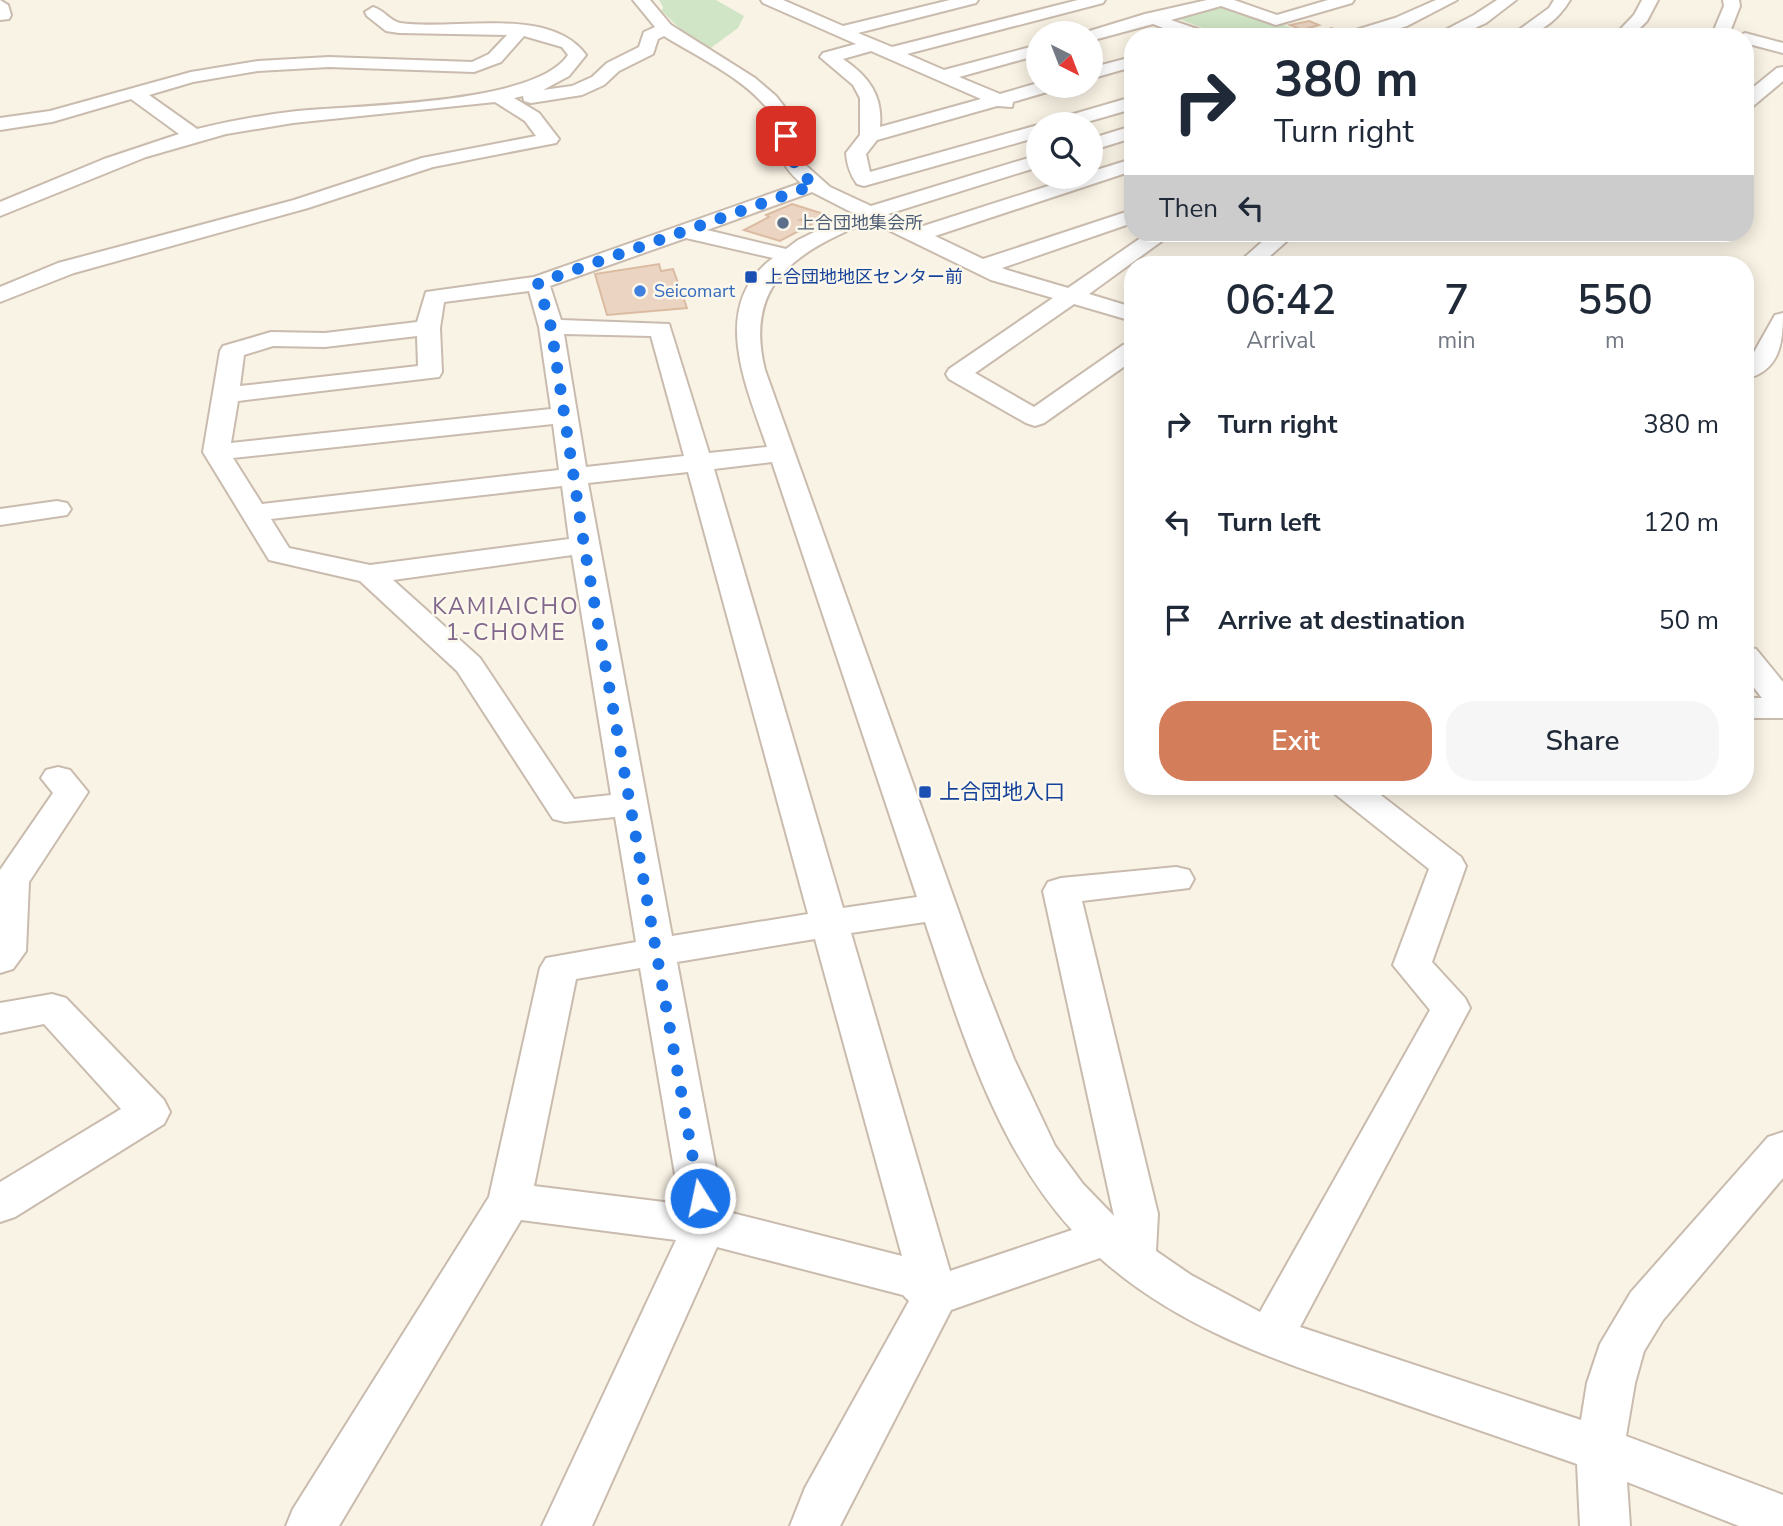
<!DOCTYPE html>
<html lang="en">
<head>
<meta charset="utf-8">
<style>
  body { margin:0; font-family:"Nunito Sans","Noto Sans JP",sans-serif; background:#f6f6f7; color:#1f2937; height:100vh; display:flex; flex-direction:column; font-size:26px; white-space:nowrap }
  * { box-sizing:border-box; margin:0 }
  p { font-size:23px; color:#747a83 }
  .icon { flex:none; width:38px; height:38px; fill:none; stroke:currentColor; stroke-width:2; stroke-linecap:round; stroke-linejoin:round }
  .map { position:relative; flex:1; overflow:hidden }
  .drawer { position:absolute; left:1124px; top:256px; width:630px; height:539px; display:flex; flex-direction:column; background:#fff; border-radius:28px; box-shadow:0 4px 18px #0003 }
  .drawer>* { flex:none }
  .top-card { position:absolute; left:1124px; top:28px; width:630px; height:214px; border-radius:28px; box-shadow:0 4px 18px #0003; background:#fff; color:#1f2937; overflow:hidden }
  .needle { width:46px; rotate:138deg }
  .controls { position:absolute; left:1026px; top:21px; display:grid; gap:14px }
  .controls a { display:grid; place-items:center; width:77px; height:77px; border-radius:50%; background:#fff; box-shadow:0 4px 18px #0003; font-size:35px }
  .pin { position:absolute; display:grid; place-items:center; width:60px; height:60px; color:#fff; margin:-30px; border-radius:14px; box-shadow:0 4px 10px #0006 }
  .me { position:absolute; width:77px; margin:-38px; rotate:350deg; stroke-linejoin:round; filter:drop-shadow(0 0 5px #0008) }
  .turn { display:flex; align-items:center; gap:24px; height:147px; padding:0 35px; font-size:32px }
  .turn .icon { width:91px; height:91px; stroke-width:2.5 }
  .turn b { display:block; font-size:49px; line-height:60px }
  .then { display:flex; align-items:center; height:66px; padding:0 35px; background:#0003; gap:14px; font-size:26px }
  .eta { display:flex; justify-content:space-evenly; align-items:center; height:119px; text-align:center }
  .eta b { font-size:42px; font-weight:600; line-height:49px }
  .action { display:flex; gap:14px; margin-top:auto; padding:14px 35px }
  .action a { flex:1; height:80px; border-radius:28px; background:#d47d5a; color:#fff; font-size:28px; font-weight:600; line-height:80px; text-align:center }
  .action a+a { background:#f6f6f7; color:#1f2937 }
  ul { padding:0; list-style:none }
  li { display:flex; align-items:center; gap:21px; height:98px; padding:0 35px }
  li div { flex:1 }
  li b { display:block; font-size:26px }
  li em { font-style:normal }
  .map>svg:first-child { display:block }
</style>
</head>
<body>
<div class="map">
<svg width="1783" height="1526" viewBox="0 0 1783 1526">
  <rect width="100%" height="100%" fill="#f9f3e5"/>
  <path fill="#d0e5c6" d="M659,0H716L744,16L738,28L704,53L662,11L663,7Z
    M1222,4L1315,36L1226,37L1174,17Z"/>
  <path fill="#ebd4c1" stroke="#dbbca3" stroke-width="2" d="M1309,21L1319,25L1302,30L1290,25Z
    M1331,28L1344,33L1331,37L1316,35Z
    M792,204L827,215L814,222L803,219L800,220L812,224L780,241L744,230L769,217L766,215Z
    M659,264L661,271L673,269L687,308L607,315L595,274Z"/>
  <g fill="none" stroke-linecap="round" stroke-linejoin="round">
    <g stroke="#c9bbad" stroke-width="4">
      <path id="minor" d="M0,0L8,5L11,15L9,19L0,20Z
        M633,0H650L671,25L755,78L776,96L793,118L798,154L802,162L830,187L871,206L1038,155V167L888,214L917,228L1076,177H1090V172L1132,159V171L935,236L983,259L1132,210V223L1002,268L1007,270L1068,288L1148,233H1173L1089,294L1132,307V321L1074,304L975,373L1034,407L1123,345L1132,343V361L1044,423L1035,426L1026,423L949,379L946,374L949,369L1053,298L991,280L870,221C798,251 743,282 765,370L982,977L1014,1059L1055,1146L1083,1184L1114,1216L1043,891L1048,882L1061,878L1176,867L1189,870L1194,879L1189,888L1082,901L1158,1214L1156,1251L1191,1275L1260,1312L1430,1010L1393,965L1429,869L1335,794L1330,786H1369L1461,857L1466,866L1432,962L1465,998L1470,1008L1300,1327L1581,1420L1587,1383L1600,1344L1631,1292L1768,1137L1783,1132V1178L1663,1320L1644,1351L1635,1383L1626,1436L1783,1495V1526H1739L1627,1482L1630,1526H1580L1577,1464C1509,1441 1442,1417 1375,1394C1275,1360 1180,1329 1100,1258L951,1310L840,1526H790L805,1488L909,1301L903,1295L717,1247L592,1526H542L676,1240L521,1220L339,1526H286L293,1509L489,1197L540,968L546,958L636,942L615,817L565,822L553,819L457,671L360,581L269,560L203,452L220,351L223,346L271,332L325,333L417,322L426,292L534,277L801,183C783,167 778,156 776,132C775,126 776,121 773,116C749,80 699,58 664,36L658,39L653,54L619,71L604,85L582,95L531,103L524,101L523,96L514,98L539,113L559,139L556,143L433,167L308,208L74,273L0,302V287L58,263L294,200L422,158L536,136L525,121L495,102L293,123L226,134L146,157L0,216V202L104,159L179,134L131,99L52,122L0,130V118L50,111L191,72L258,61L329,57L472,62L489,54L507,35L399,33L386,31L367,16L365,12L373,7C384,10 390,21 400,23C453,31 550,5 586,55L569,76L543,90L572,86L592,77L607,63L639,47L644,32L655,27ZM524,36L562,47L568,55C535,105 356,105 297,111C263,115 230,121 197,129L149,95L193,82L258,71L329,67L474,72L501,62ZM812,192L853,213L798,240L786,249L707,230ZM686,238L773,258C708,306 747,387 767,447L709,453L669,324L561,320L550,286ZM529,291L539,327L551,409L231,443L238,401L439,377L442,372L440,328L444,302ZM564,334L651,336L684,456L586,467ZM417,336L418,366L240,386L244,355L273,346L325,347ZM553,424L559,470L262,504L233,458ZM772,462L917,897L843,908L714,469ZM688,472L808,914L672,936L588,483ZM562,486L569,539L370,565L289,548L271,519ZM572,555L611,795L574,799L480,658L393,580ZM925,922C961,1029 994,1144 1072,1230L950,1271L851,933ZM815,939L902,1256L724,1211L677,962ZM640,968L680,1204L534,1186L576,979Z
        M761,0H783L843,26L950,0H978L976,3L858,33L892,47L1078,0H1105L1103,3L907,54L944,70L1038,45V55L959,77L1000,94L1038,83V86H1057L1054,90L1013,102L1012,107L997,106L877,140L866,154L870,172L1038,125V137L864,186L857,184C850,174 847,165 846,153L860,135V98L853,85L820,57L823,53L856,44L763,3ZM871,51L981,99L880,127C883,95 868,76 843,59Z
        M1207,0H1234L1277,15L1328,0H1354L1352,3L1276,25L1221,6L1171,20L1209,33L1211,37H1186L1153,24L1090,41V33H1083L1145,14Z
        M1436,0H1457L1407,26L1371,37H1344L1346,33L1395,18Z
        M1497,0H1516L1486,23L1455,37H1432L1474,15Z
        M1554,0H1570C1556,23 1536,37 1509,37L1549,8Z
        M1642,0H1658L1647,21L1631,37H1613L1634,15Z
        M1723,0H1739L1740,6L1728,37H1711L1724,6Z
        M1745,33L1783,43V53L1745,43V37H1737Z
        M1132,57V67L1090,79V68Z
        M1783,67V81L1752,107L1745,109V94L1777,68Z
        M1132,97V109L1080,124H1050L1053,120Z
        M1132,126V138L1090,151V139Z
        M1272,233H1296L1261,264H1237Z
        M1783,313C1783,343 1780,371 1745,379V360L1753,354L1775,315Z
        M57,501L67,503L71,509L67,515L0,525V509Z
        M1745,647L1756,649L1783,682V718H1745V698H1762L1745,676Z
        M58,767L70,770L88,792L29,882L26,951L13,969L0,973V870L53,793L41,778L46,770Z
        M52,994L66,998L164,1100L170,1112L164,1124L15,1217L0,1222V1182L121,1109L44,1024L0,1033V1003Z"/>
    </g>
    <use href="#minor" fill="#fff" fill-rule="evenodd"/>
  </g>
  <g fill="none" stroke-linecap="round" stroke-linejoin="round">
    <path stroke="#1a73e8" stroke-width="12" stroke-dasharray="0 21.6" d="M700,1198L584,545L551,327L538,283L814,185C797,170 789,159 786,136"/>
  </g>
  <circle fill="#5c6f8a" stroke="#fcf7eb" stroke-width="2.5" cx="783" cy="223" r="7"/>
  <g fill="#1a4fb4" stroke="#fcf7eb" stroke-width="2.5">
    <rect x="744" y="270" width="14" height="14" rx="3.5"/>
    <rect x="918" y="785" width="14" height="14" rx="3.5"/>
  </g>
  <circle fill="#3f7fe0" stroke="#fcf7eb" stroke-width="2.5" cx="640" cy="291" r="7"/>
  <g text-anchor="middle" stroke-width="5" stroke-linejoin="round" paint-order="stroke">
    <g font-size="18" fill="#4e5e75" stroke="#fcf7eb" text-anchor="start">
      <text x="797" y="229">上合団地集会所</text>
    </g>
    <g font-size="18" fill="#164399" stroke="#fcf7eb" text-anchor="start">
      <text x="765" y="283">上合団地地区センター前</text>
    </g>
    <g font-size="18" fill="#366cbe" stroke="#fcf7eb" text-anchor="start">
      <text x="654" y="297">Seicomart</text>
    </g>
    <g font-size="21" fill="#164399" stroke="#fcf7eb" text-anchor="start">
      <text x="939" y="799">上合団地入口</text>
    </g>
    <g font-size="23" letter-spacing="2" fill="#81668b" stroke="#fcf7eb">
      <text x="506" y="614">KAMIAICHO<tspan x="506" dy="26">1-CHOME</tspan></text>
    </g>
  </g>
</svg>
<div class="controls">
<a><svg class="needle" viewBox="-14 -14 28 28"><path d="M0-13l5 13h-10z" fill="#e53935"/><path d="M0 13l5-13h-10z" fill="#747a83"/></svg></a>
<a><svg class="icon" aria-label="search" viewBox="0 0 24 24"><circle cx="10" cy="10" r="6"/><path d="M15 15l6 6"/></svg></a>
</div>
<div class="pin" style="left:786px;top:136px;background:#d93025"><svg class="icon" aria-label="arrive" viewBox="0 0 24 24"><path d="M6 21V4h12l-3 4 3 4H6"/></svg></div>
<svg class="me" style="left:700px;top:1198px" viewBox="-20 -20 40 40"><circle r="17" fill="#1a73e8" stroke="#fff" stroke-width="3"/><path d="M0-11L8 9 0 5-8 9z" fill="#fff"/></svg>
<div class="top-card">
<div class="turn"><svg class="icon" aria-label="right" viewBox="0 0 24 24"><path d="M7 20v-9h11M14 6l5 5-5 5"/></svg><div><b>380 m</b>Turn right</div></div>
<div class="then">Then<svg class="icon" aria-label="left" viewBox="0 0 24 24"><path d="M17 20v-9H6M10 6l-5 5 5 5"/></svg></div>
</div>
<section class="drawer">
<div class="eta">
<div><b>06:42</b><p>Arrival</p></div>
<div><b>7</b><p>min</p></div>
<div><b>550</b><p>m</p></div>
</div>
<ul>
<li><svg class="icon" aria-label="right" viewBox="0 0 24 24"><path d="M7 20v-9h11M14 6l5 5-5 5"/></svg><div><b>Turn right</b></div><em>380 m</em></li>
<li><svg class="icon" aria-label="left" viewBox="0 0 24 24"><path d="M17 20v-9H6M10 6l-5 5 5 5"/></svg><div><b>Turn left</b></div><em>120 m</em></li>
<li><svg class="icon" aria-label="arrive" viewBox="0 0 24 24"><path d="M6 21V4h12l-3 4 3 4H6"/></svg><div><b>Arrive at destination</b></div><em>50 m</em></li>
</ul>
<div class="action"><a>Exit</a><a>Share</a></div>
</section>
</div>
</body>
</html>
